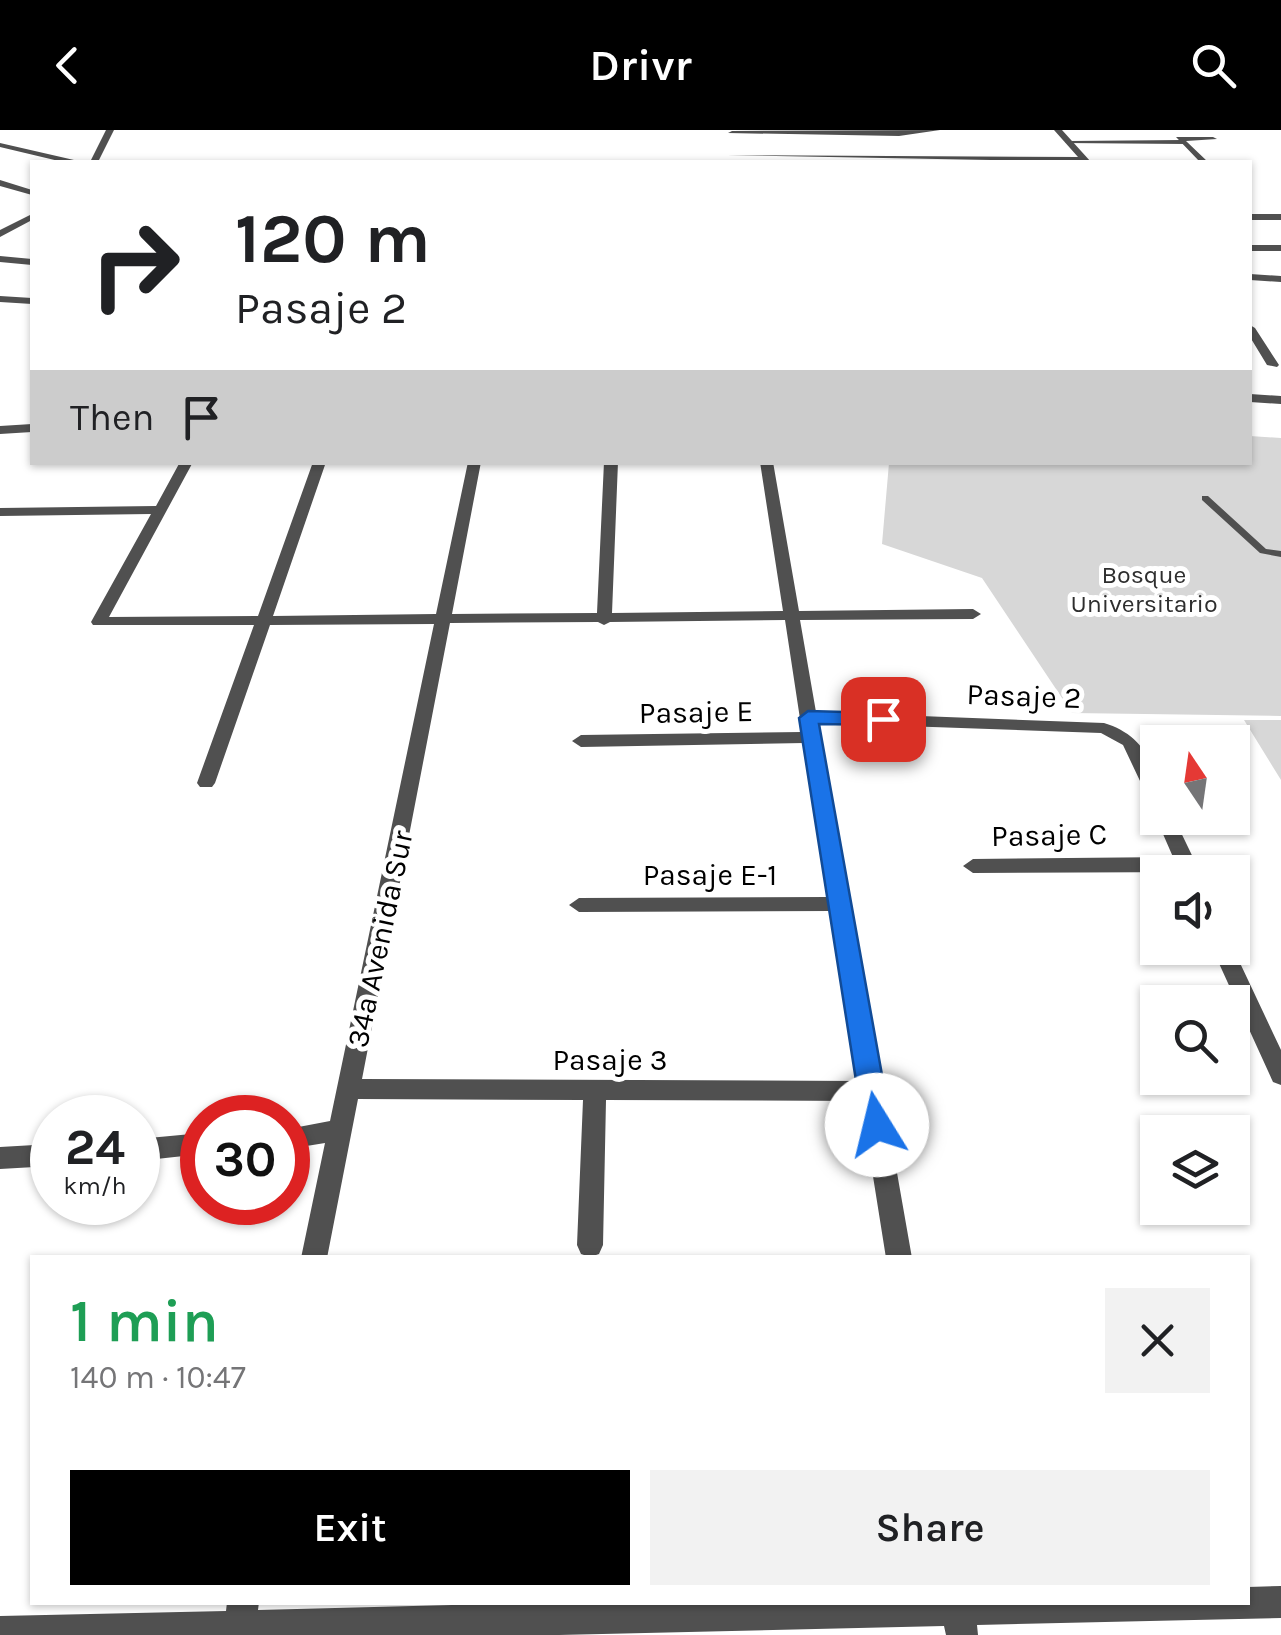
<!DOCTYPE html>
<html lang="en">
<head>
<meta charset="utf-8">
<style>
  body { margin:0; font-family:Karla,sans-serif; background:#f2f2f2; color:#202124; height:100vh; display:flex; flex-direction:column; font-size:38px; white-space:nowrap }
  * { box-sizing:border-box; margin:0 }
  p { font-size:32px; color:#757577 }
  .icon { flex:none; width:55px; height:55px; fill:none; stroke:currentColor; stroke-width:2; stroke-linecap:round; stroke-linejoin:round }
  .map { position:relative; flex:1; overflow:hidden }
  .panel { position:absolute; left:30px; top:1125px; width:1220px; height:350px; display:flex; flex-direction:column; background:#fff; border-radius:0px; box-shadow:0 2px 8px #0004 }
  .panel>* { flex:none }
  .top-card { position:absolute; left:30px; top:30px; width:1222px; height:305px; border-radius:0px; box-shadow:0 2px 8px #0004; background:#fff; color:#202124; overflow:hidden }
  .needle { width:65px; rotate:347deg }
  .tools { position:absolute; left:1140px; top:595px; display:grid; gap:20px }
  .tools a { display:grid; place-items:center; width:110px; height:110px; border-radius:0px; background:#fff; box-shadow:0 2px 8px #0004; font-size:50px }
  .speed { position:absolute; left:30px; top:965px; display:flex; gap:20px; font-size:50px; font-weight:700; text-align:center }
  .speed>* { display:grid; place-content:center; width:130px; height:130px; border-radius:50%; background:#fff; box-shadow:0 2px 8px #0004; line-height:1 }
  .speed small { font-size:25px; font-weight:400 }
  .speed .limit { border:15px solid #d22; background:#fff; color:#111 }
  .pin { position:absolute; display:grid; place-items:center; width:85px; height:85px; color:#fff; margin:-42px; border-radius:20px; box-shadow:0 5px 15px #0006 }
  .me { position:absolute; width:110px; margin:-55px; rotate:351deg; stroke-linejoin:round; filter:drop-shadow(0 0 8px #0008) }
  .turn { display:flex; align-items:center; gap:35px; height:210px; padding:0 40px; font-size:45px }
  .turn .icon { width:130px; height:130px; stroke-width:2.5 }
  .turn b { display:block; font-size:70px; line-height:85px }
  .then { display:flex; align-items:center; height:95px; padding:0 40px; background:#0003; gap:20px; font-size:38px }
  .round { display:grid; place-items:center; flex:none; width:105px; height:105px; border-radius:0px; background:#f2f2f2 }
  .overview { display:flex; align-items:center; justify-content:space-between; height:170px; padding:0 40px }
  h1 { font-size:60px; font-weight:600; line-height:75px; color:#1e9e55 }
  .cta { display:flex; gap:20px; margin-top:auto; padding:20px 40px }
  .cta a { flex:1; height:115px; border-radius:0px; background:#000; color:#fff; font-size:40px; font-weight:600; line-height:115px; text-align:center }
  .cta a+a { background:#f2f2f2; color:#202124 }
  header { display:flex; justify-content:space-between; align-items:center; height:130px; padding:0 40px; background:#000; color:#fff; font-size:45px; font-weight:600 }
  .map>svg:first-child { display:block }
</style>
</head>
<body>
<header><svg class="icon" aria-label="back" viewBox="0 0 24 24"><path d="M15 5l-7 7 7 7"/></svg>Drivr<svg class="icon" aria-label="search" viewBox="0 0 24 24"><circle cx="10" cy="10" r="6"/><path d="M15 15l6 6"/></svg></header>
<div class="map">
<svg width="1281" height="1505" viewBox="0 0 1281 1505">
  <rect width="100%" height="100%" fill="#fff"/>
  <path fill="#d7d7d7" d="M1250,306L1281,308V586L1072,583L982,448L882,414L889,333L1250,332Z
    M1281,590V650L1244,590Z"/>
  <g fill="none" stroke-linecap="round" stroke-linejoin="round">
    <path fill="#505050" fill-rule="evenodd" d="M1202,366H1208L1266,419L1281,421V427L1260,423L1202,370Z"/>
    <path fill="#505050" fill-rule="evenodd" d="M1182,10L1185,14L1065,13L1069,11Z
      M1087,30H1163L1167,32H1083Z
      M1250,115H1281V121H1250Z"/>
    <path fill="#505050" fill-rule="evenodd" d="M106,0H114L98,32H90Z
      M940,0L899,6L728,3L732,1Z
      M1054,0H1062L1091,32L727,25L1078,27Z
      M1176,7H1213L1217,9L1186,11L1208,32H1200Z
      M0,13L74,30L75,32H63L0,17Z
      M0,50L32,60V65L0,56Z
      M32,84V90L0,107V100Z
      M1250,84H1281V90H1250Z
      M0,126L32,129V135L0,132Z
      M1250,144L1281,146V152L1250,150Z
      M0,166L32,168V174L0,172Z
      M1250,195L1255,198L1279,235L1277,237L1267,235L1250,207Z
      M1250,264L1281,266V274L1250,272Z
      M32,294V302L0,304V296Z
      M180,332H193L109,487L258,486L313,332H326L273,486L436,484L468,332H481L452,484L597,483L604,332H618L612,483L783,481L760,332H773L799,481L973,479L981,484L973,489L800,490L816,582L1104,593C1144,605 1158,636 1158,676L1149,670L1123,615L1101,603L818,593L912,1128H886L861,971L606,970L603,1115L599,1124L590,1127L581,1124L577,1115L583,970L358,969L327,1128H301L325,1013L288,1019V999L330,991L434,494L270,495L215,653L212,657H200L197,653L254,495H93L91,492L151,384L0,386V378L156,376ZM785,490L802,602L581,605L572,611L581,617L804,613L828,767L579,768L569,775L579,782L831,781L858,951L362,949L450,493L598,492L604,495L610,492Z
      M1158,685V688H1174L1200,742L973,743L963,736L973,729L1173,727L1156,688Z
      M1232,816L1281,920V955L1273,952L1212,818Z
      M202,1003V1024L138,1031V1009Z
      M52,1014V1036L0,1039V1017Z
      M1281,1456V1488L977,1495L978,1505H946L944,1496L559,1505H0V1486L226,1481L227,1472H259L258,1480L573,1472H1248V1457Z"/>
  </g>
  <path fill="#1a73e8" stroke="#114b97" stroke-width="2.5" d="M808,581L883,583L893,589L883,595L819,594L891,995L887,1003H867L863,995L799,588Z"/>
  <g text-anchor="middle" stroke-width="10" stroke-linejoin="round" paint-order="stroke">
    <g font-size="25" fill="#2e2e2e" stroke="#fff">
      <text x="1144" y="453">Bosque<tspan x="1144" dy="29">Universitario</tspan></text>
    </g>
    <g font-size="30" fill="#000" stroke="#fff">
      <text transform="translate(1024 566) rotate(2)" y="10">Pasaje 2</text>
      <text transform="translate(696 582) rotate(-1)" y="10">Pasaje E</text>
      <text transform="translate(1049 705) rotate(-1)" y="10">Pasaje C</text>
      <text x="710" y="755">Pasaje E-1</text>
      <text transform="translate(380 809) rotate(-78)" y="10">34a Avenida Sur</text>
      <text x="610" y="940">Pasaje 3</text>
    </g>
  </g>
</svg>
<div class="tools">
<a><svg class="needle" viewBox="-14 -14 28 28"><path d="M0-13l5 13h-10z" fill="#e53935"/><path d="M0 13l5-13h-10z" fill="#757577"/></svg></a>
<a><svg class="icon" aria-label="sound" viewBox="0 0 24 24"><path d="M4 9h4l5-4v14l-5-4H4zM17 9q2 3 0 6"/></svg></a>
<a><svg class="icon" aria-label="search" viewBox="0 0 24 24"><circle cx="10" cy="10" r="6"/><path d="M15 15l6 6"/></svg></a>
<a><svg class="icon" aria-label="layers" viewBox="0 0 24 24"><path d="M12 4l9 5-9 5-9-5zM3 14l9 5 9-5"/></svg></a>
</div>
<div class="speed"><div>24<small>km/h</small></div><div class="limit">30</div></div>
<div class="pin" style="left:883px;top:589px;background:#d93025"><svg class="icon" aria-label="arrive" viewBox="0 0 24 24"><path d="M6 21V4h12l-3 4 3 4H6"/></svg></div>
<svg class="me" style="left:877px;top:995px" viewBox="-20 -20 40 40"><circle r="19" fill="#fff"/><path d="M0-13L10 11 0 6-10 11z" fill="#1a73e8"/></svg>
<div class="top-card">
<div class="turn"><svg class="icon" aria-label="right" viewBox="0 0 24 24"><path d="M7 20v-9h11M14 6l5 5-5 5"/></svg><div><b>120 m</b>Pasaje 2</div></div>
<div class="then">Then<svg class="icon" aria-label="arrive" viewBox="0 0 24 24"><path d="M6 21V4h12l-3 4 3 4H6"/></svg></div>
</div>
<section class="panel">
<div class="overview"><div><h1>1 min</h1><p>140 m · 10:47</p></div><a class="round"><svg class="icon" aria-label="close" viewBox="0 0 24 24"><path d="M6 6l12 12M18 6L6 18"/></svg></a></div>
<div class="cta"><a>Exit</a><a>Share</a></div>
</section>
</div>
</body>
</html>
